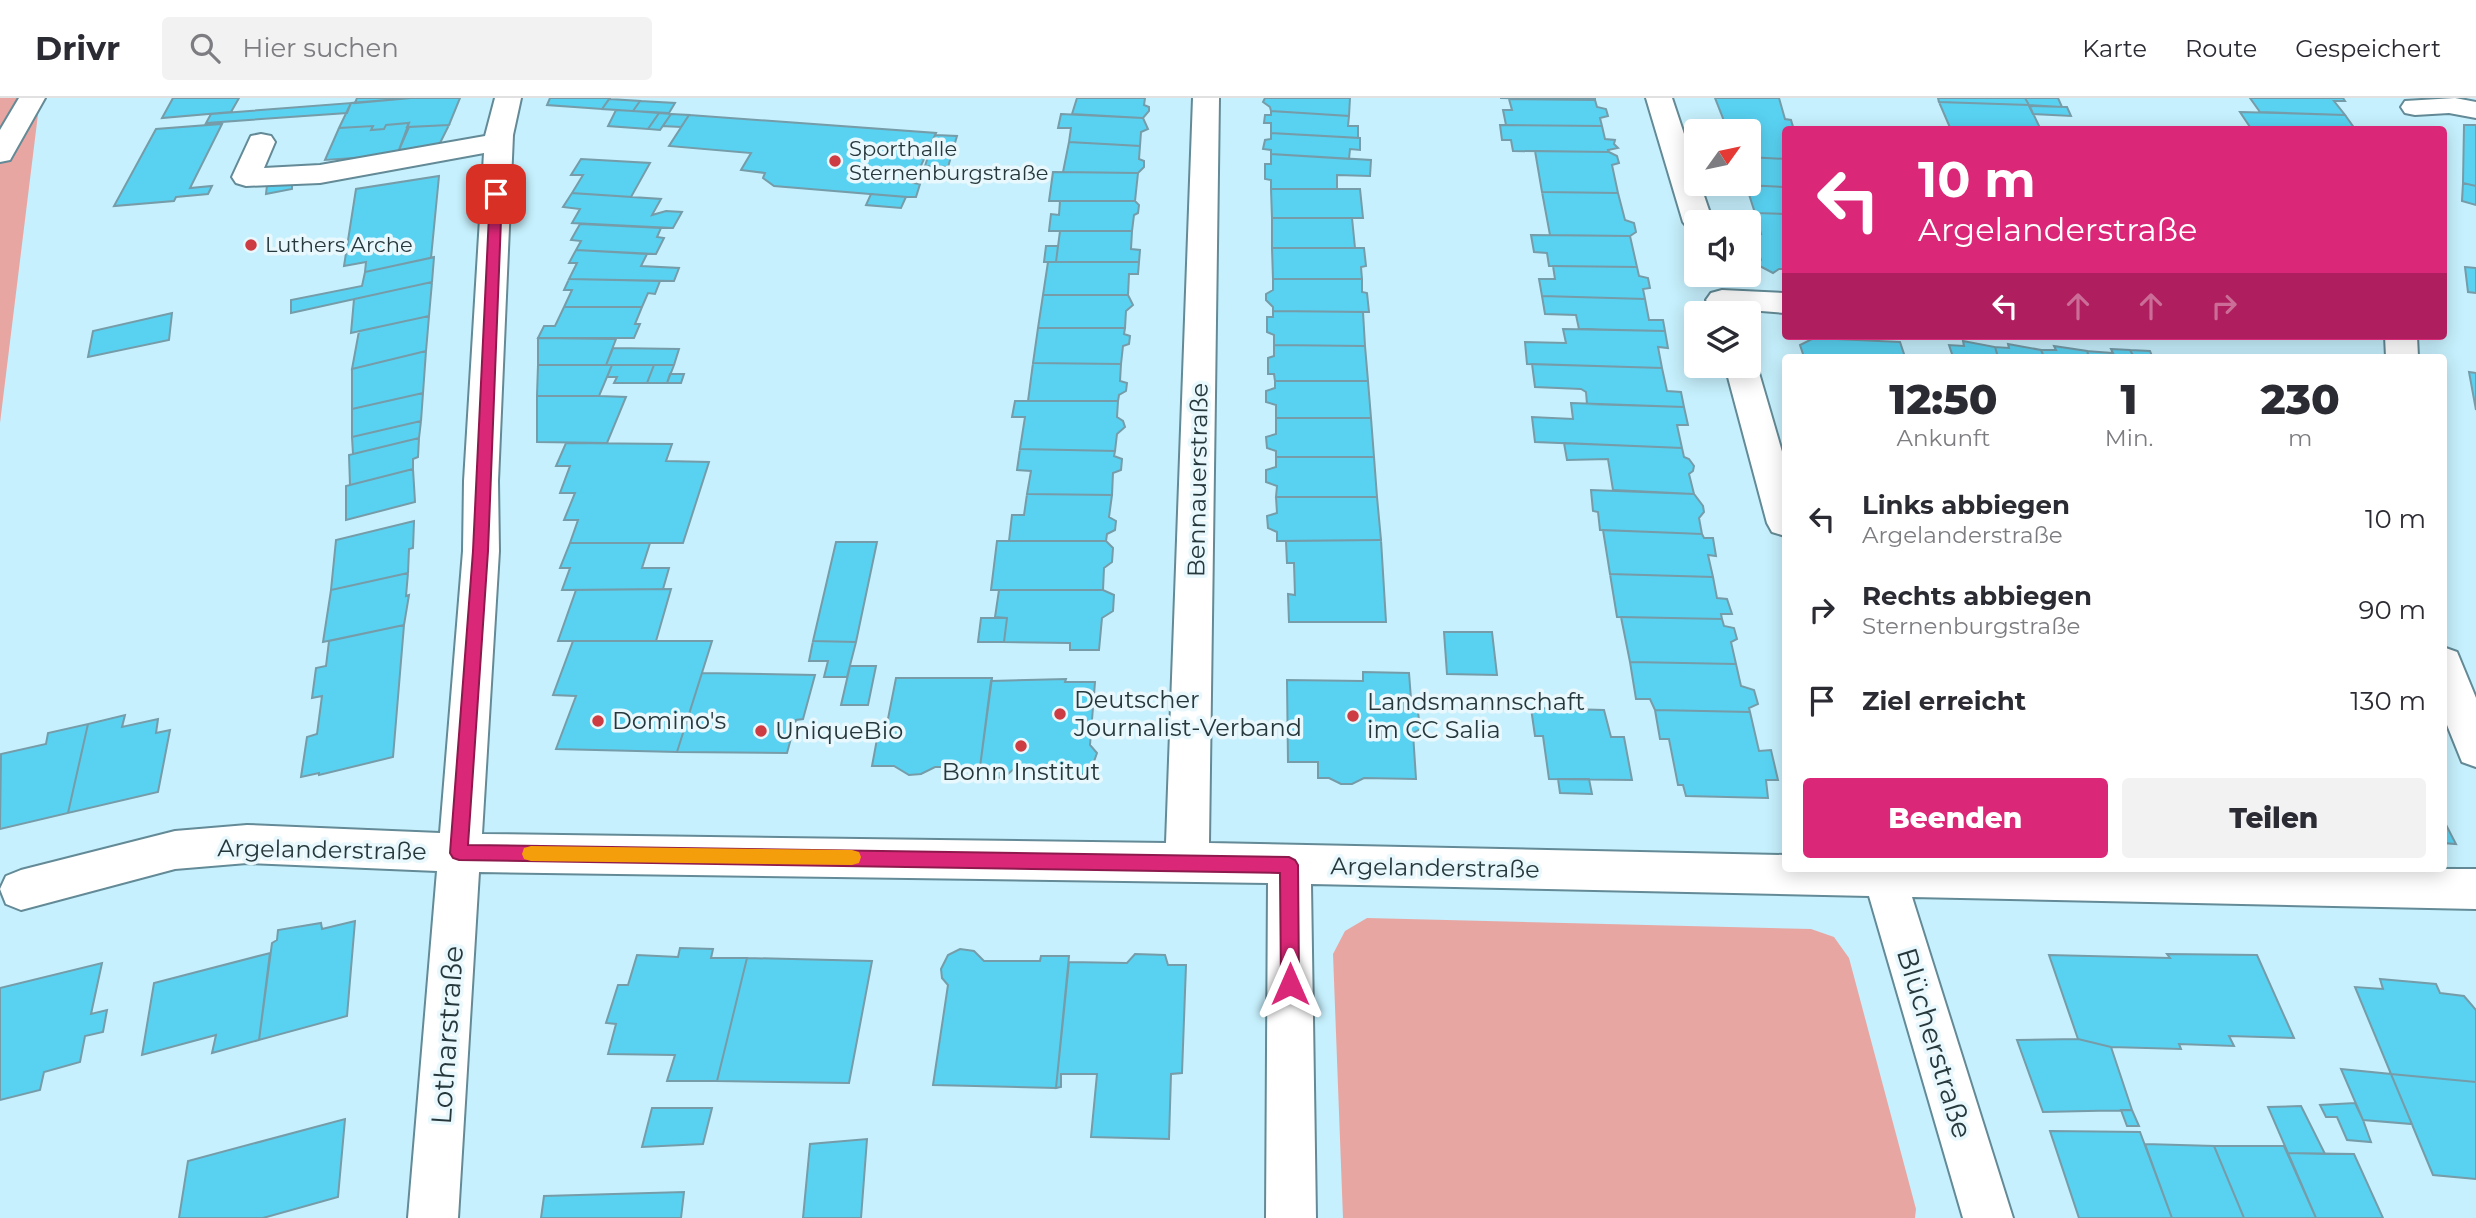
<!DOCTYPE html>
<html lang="de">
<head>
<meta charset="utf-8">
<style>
  body { margin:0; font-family:Montserrat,sans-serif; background:#f2f2f3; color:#2b2b33; height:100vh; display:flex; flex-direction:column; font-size:26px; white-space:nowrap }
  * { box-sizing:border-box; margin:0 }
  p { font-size:23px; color:#7c7c81 }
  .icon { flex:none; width:38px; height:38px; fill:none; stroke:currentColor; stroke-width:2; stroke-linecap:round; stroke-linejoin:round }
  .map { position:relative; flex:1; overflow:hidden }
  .side { position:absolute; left:1782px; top:256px; width:665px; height:518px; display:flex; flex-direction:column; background:#fff; border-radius:7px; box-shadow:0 4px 18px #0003 }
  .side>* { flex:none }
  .banner { position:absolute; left:1782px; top:28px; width:665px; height:214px; border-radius:7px; box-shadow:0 4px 18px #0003; background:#db2777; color:#fff; overflow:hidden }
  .needle { width:46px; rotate:57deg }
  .tools { position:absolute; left:1684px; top:21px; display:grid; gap:14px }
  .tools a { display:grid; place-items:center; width:77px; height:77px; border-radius:7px; background:#fff; box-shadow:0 4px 18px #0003; font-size:35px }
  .pin { position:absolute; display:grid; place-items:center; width:60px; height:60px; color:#fff; margin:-30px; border-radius:14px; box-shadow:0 4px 10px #0006 }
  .me { position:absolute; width:77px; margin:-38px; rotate:0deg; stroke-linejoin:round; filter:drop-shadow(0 0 5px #0008) }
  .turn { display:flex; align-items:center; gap:24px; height:147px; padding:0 21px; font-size:32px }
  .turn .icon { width:91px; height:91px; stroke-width:2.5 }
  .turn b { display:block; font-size:49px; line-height:60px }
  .lanes { display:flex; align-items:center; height:66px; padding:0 21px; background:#0003; justify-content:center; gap:35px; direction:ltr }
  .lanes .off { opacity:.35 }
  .eta { display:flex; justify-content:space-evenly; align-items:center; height:119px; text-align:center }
  .eta b { font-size:42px; font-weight:800; line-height:49px }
  .primary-button { display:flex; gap:14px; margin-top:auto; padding:14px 21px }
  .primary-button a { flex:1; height:80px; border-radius:7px; background:#db2777; color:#fff; font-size:28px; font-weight:800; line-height:80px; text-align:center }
  .primary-button a+a { background:#f2f2f3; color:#2b2b33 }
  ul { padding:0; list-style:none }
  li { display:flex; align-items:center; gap:21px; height:91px; padding:0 21px }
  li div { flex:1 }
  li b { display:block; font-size:26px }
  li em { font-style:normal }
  header { display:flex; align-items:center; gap:42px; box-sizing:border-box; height:98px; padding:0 35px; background:#fff; border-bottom:2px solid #e1e1e2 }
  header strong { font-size:33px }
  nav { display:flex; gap:38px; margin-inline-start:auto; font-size:24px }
  .search { width:490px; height:63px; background:#f2f2f3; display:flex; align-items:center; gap:18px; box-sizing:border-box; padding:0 24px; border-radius:7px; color:#7c7c81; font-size:26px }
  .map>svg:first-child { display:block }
</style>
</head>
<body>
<header>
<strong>Drivr</strong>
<div class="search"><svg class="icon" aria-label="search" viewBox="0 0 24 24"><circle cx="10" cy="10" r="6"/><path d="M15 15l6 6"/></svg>Hier suchen</div>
<nav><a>Karte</a><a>Route</a><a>Gespeichert</a></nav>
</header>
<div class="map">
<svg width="2476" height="1120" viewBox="0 0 2476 1120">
  <rect width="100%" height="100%" fill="#c6f0fd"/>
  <path fill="#e8a6a2" d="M0,0H40L0,325Z
    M1367,820L1811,831L1834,839L1849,860L1916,1111L1915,1120H1343L1333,856L1345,833Z"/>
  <path fill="#59d2f2" stroke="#759ca8" stroke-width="2" d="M173,0H239L231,14L162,20Z
    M357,0H411L355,5Z
    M411,0H460L449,27L407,29L409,25L386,27L384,31L371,32L373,28L339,30L351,5Z
    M550,0H610L602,11L547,7Z
    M1077,0H1145L1144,7L1149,9V13L1143,20L1072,16Z
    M1350,0L1349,18L1271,13L1270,9L1263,4L1265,0Z
    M1595,0V2L1500,0Z
    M1715,0H1779L1785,21L1791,22L1794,32H1785V61L1748,59V33H1728Z
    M1938,0H2025L2029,7L1939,4Z
    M2025,0H2058L2062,9L2029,7Z
    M2250,0H2343L2345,3H2334L2345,17L2260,14Z
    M609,1L640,3L633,13L602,11Z
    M1509,1L1595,2L1597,9L1606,11L1608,18L1600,20L1602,28L1506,27L1503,12H1512Z
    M640,3L675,5L669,15L633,13Z
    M1939,4L2029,7L2041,32H1951Z
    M351,5L347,15L206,25L211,16Z
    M2029,8L2067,9L2071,18L2033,16Z
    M616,12L633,13L659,15L648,31L608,28Z
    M1271,13L1349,18L1348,28H1358V40L1271,35V25H1264L1265,17H1271Z
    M2240,14L2345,17L2355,31L2252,32Z
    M659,15L671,16L660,32L648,31Z
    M671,16L689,17L681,29L663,28Z
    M1061,16L1143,20L1148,31L1141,34L1140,48L1069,44L1071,30H1058Z
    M689,17L936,35L935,37L913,85L920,86L916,99H906L774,88L763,80L765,75L741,72L751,55L669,48Z
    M409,25L397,57L325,62L339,30L373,28L371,32L384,31L386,27Z
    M222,26L190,90L212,88L208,96L176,99L174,103L114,108L156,31Z
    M449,27L438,49L399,52L409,29Z
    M1500,27L1602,28L1605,41L1615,42L1614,46L1618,50L1608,52L1609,54L1513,53L1511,42H1502Z
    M2464,27H2476V88L2463,85Z
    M1271,35L1360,40V52L1350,51L1349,61L1271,56V52L1263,51L1265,42L1271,41Z
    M935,37L957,38L948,69L925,68Z
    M1069,44L1140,48L1139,61L1144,63V69L1138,75L1063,74Z
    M1535,53L1609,54L1617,58L1619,65L1612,67L1618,95L1542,94Z
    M1271,56L1371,62L1370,78L1337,77V91H1271V82L1265,81V66H1271Z
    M1748,59L1785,61V89L1746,87L1748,86Z
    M581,61L650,65L631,99L572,95L583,77H571Z
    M1053,74L1138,75L1135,103H1049Z
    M439,78L431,160L365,174L366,164L344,168L356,91Z
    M292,82V91L266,96L267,87Z
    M2463,85L2476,88V107L2462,103Z
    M1746,87L1785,89V116L1755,115Z
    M1271,91H1360L1363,120H1272Z
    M1542,94L1618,95L1625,122L1634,125L1636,134L1630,138L1550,137Z
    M572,95L661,101L652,117L666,113L682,114L673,130L572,125L580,111L563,109Z
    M871,96L906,99L901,110L866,107Z
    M1060,103H1135L1139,107L1138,115L1134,117L1132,133H1049L1051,116L1059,117Z
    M1755,115L1785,116V171H1779L1773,175L1756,166L1761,162L1752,136H1761Z
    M1272,120H1352L1355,150H1272Z
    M580,126L661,130L657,139L664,140L656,156L576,152L581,143L571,142Z
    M1060,133H1132L1131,151L1140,152L1139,164H1056Z
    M1531,137L1630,138L1637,169L1549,168L1547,155L1534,154Z
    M1046,148H1058L1056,164H1044Z
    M1272,150H1364L1366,168L1361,169L1362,181H1273Z
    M576,152L647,156L641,168L679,170L674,183L569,181L577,165H569Z
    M434,159L432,184L291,215V202L362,188L365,174Z
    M1048,164H1139L1138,176H1129L1128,197H1043Z
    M1553,168L1637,169L1639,178L1648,180L1650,190L1643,191L1645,201L1542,198L1539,181H1555Z
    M2465,169L2476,170V195L2468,194Z
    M569,181L660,183L655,196L648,195L642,209H564L572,192H564Z
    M1273,181H1362V194L1367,195L1369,214L1273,213V209L1266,202V196L1273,192Z
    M432,184L429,218L351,235L354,201Z
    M1043,197H1128L1133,207L1126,213L1125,230H1038Z
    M1542,198L1645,201L1649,222H1663L1665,233L1579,231L1576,217L1545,216Z
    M564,209H642L635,226H640L634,240H538L544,228H555Z
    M1273,213L1363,214L1365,248L1274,247V237L1267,234V219H1273Z
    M172,215L169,242L88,259L93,233Z
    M429,218L426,253L352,271L359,233Z
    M1038,230H1125L1124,236L1130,238L1129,246L1123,248L1121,266L1033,265Z
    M1563,231L1665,233L1668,250L1658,249L1662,270L1527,266L1525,244L1566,245Z
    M538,240L616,241L606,267H538Z
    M1814,240L1900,244L1905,259H1804L1800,247Z
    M1963,243L1995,249L1998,259H1953L1949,247L1964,248Z
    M2008,246L2041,252L2044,259H1998L1995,249L2009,250Z
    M1274,247L1365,248L1368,283H1275L1274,276H1268V260L1274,258Z
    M2054,248L2087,253L2089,259H2044L2041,252H2056Z
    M613,250L679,251L674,267H606Z
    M2111,251L2130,252L2134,259H2089L2087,253L2113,255Z
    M2130,252L2150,253L2152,258L2179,259H2134Z
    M426,253L423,295L352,311V271Z
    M1033,265L1121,266L1120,283L1127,285L1126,293L1119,297L1118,303H1028Z
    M1532,266L1662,270L1667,293L1681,294L1684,309L1587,306L1586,294L1581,291L1535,289Z
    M538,267H612L599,298H537Z
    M612,267H654L647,285H614L617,279H607Z
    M654,267H674L667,285H647Z
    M2469,274L2476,275V312Z
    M670,276H684L681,285H667Z
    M1275,283H1368L1371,320H1276V307L1266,304V293L1275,290Z
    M423,295L421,323L352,339V311Z
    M537,298H599L626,299L607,345L537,344Z
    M1015,303H1118L1117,319L1123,323L1125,329L1117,336L1115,353L1020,351L1025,319H1012Z
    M1571,305L1684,309L1688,327H1677L1682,350L1535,344L1532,319L1573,321Z
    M1276,320H1371L1374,359H1276V353L1267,350L1266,339L1276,336Z
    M421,323L419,340L353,356L352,339Z
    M419,340L418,359L413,361V371L350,387L349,357Z
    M566,345L672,346L666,363L709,364L683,445H570L578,422H564L575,395H560L570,368H556Z
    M1564,345L1682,350L1684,359L1689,361L1694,368L1693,373L1689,376L1694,396L1613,392L1608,361L1567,362Z
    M1020,351L1115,353L1114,358L1122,361L1121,372L1113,375L1112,397L1027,396L1031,373L1017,372Z
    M1276,359H1374L1377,399H1276L1277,388L1266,384V372L1276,369Z
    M413,371L415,404L346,422V388Z
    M1591,392L1694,396L1703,408L1704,414L1699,420L1702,436L1600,432L1598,414L1593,413Z
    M1027,396L1112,397L1109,419L1116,423L1115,432L1107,436L1106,443H1009L1012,417H1024Z
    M1276,399H1377L1381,442L1277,443V434L1268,430L1267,418L1277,415Z
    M414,423L413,450L409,451L408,475L331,492L336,442Z
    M1603,432L1702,436L1704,440H1713L1716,458L1708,457L1713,479L1610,476Z
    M1381,442L1386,524H1289L1288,496L1295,497L1294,465H1287L1286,443Z
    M997,443H1106L1113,450L1112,464L1104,470L1103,492H991Z
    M836,444H877L856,544L813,543Z
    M570,445H650L642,470H669L663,491L562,492L570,470H560Z
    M408,475L406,498L409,497L404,527L323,544L331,492Z
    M1610,476L1713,479L1717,500L1727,501L1732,516H1721L1722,521L1617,519Z
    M671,491L656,543H558L576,492Z
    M999,492H1103L1114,497L1113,513L1102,520L1099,552H1070V545L1004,544L1007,520L995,519Z
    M1621,519L1722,521L1724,528L1734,530L1737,541L1731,544L1736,566L1630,564Z
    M981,520H1007L1004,544H978Z
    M404,527L393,659L319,677V675L301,679L307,639L317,636L322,598L312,600L316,570L326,568L329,543Z
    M1444,534H1492L1497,577L1447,576Z
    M573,543H712L677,654L556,651L576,598L553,597Z
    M813,543L856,544L847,579H824L828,563H809Z
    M1630,564L1736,566L1741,588L1754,592L1758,606L1749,610L1750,614L1655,612L1650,601H1636Z
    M850,568H876L868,607H841Z
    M1363,574L1409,575L1411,601L1417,605L1420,631L1413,635L1416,681L1364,680L1352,686H1341L1329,680H1318V664H1288L1287,582L1363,583Z
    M702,575L815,577L803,621L796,622L787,655L677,654Z
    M896,580H992L980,669H935L921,676L909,677L894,668H872L880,625L887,626Z
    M1066,581L1065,584H1095L1090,647L1097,655L1092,669L1082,677H1068L1058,670H1015L1003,680L990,679L980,669L991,583Z
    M1531,610L1604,612L1611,639H1624L1632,682L1549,681L1543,638H1535Z
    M1655,612L1750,614L1759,653L1771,652L1778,682H1766L1768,700L1686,698L1683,687H1678L1669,641H1660Z
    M125,617L122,629L158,621L156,635L170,632L158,694L68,715L88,626Z
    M88,626L68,715L0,731L1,656L46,646L48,635Z
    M1558,681H1589L1592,696L1560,695Z
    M2443,721L2456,746L2443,745Z
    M355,823L347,918L259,942L272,845L277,842L278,832L321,825L322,831Z
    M680,850L713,851L711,860H747L717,983H667L675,957L608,956L616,926L606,925L618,887H628L637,857L678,859Z
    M960,851L974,853L984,863H1040L1041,858H1069L1056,990L933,987L948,887L942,880L941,871L948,857Z
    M270,855L259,942L212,955L216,937L142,957L154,885Z
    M1135,856L1165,857L1168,867H1186L1182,975L1171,976L1169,1041L1091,1039L1097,976H1061V989L1056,990L1069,864L1127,865Z
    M2167,856L2257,857L2294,940L2229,938L2234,948L2179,946L2181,951L2111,949L2078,941L2049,857L2170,860Z
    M747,860L872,863L849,985L717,983Z
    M102,865L91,916L107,912L103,934L85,938L80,964L44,974L40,992L0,1002V890Z
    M2380,881L2436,886L2440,895L2464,898L2476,912V984L2391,976L2355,889L2383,891Z
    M2078,941L2111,949L2132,1012L2043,1014L2017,942Z
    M2341,971L2391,976L2412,1026L2363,1022Z
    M2391,976L2476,984V1081L2433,1077Z
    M2355,1005L2363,1022L2371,1044L2347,1042L2337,1019H2326L2320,1007Z
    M2301,1008L2325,1056L2288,1055L2268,1009Z
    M652,1010H712L703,1046L642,1049Z
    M2121,1012H2132L2139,1028H2127Z
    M345,1021L338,1099L263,1120H179L188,1063Z
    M2050,1033L2140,1034L2172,1120H2079Z
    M867,1041L861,1120H803L810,1046Z
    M2145,1046L2214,1048L2244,1120H2172Z
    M2214,1048H2284L2316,1120H2244Z
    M2288,1055L2354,1056L2383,1120H2316Z
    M684,1094L681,1120H541L544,1098Z"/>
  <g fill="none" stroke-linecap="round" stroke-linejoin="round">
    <g stroke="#638a96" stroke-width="4">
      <path id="minor" d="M19,0H45L10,62L0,64V32Z
        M495,0H521L513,37L498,383L499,453L482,736L1166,745L1193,0H1219L1209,745L1785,757V770L2476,771V811L1912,799L2013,1120H1963L1869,798L1311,786L1316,1120H1266L1268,785L479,774L458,1120H408L437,773L247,765L175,771L21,812L6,806L0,791L6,778L21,772L175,733L247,727L440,735L463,453L464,383L484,55L320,85L246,88L236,85L232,79L251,38L261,36L271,38L275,44L264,70L320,67L485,38Z
        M1646,0H1672L1696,72V86H1700L1713,124H1696V133L1688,130L1683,124Z
        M2455,0L2476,4V20L2449,15L2415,17L2405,15L2401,9L2405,3Z
        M1722,192L1785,195V215L1711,209L1706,202L1711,195Z
        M2385,238H2417L2418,259H2386Z
        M1748,259L1752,260L1757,268L1785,364V438L1772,434L1767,425L1725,268H1748Z
        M2443,549L2457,554L2476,600V669L2462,664L2443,617Z"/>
    </g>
    <use href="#minor" fill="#fff" fill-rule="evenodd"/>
  </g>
  <path fill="#db2777" stroke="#8e194d" stroke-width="2" d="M496,92L502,96L488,453L468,747L1289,759L1295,762L1298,767L1299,886L1297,892L1290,895L1283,892L1281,886L1280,775L459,762L453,760L450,755L473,453L490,96Z"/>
  <path fill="#f59e0b" d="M531,748L852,752L859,754L861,759L859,765L852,767L531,763L524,761L522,756L524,750Z"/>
  <g fill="#cc3c42" stroke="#e8f8fd" stroke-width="2.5">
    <circle cx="835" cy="63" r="7"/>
    <circle cx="251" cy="147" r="7"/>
    <circle cx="1060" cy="616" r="7"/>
    <circle cx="1353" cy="618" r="7"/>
    <circle cx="598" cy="623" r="7"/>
    <circle cx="761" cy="633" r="7"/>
    <circle cx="1021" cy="648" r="7"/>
  </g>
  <g text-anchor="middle" stroke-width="7" stroke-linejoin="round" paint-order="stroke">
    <g font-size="21" fill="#27383d" stroke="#e8f8fd" text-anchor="start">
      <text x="849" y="58">Sporthalle<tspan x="849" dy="24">Sternenburgstraße</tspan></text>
      <text x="265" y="154">Luthers Arche</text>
    </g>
    <g font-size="24" fill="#27383d" stroke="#e8f8fd">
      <text transform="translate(1198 382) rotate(-89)" y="8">Bennauerstraße</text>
      <text transform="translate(322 752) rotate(1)" y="8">Argelanderstraße</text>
      <text transform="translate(1435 770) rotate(1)" y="8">Argelanderstraße</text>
    </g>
    <g font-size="24" fill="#27383d" stroke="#e8f8fd" text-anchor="start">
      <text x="1074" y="610">Deutscher<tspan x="1074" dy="28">Journalist-Verband</tspan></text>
      <text x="1367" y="612">Landsmannschaft<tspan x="1367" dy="28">im CC Salia</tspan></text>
      <text x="612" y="631">Domino's</text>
      <text x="775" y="641">UniqueBio</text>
      <text x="1021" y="682" text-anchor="middle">Bonn Institut</text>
    </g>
    <g font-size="28" fill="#27383d" stroke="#e8f8fd">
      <text transform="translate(447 937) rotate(-86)" y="10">Lotharstraße</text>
      <text transform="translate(1935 945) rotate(73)" y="10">Blücherstraße</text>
    </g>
  </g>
</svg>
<div class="tools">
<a><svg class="needle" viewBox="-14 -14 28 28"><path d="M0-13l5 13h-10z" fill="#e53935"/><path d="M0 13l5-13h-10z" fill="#7c7c81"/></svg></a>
<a><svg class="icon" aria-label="sound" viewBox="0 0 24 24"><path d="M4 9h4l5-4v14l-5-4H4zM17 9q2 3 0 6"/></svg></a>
<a><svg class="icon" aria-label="layers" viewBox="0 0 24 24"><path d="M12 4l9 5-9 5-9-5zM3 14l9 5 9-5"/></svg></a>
</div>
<div class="pin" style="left:496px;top:96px;background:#d93025"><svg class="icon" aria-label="arrive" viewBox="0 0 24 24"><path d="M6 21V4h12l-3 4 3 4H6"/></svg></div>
<svg class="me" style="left:1290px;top:886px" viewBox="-20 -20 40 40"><path d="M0-17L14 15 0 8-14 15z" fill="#db2777" stroke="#fff" stroke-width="4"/></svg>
<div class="banner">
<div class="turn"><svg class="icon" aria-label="left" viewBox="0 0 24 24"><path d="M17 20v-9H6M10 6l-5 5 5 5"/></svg><div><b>10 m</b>Argelanderstraße</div></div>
<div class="lanes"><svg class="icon" aria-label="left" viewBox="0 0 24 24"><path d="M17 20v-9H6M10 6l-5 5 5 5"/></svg><svg class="icon off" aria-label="ahead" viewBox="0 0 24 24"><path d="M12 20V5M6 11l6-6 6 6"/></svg><svg class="icon off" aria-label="ahead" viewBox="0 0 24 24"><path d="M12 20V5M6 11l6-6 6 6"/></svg><svg class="icon off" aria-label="right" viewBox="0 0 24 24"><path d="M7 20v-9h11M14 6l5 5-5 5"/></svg></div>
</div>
<section class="side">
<div class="eta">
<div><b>12:50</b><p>Ankunft</p></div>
<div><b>1</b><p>Min.</p></div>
<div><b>230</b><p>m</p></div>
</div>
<ul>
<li><svg class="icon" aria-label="left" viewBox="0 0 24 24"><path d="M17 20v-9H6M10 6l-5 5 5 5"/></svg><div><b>Links abbiegen</b><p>Argelanderstraße</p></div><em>10 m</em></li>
<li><svg class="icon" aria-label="right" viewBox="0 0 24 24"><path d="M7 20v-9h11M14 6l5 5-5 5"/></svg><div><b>Rechts abbiegen</b><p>Sternenburgstraße</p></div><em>90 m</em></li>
<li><svg class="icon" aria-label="arrive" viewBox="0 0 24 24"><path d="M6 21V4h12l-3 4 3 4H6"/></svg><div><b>Ziel erreicht</b></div><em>130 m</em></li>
</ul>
<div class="primary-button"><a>Beenden</a><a>Teilen</a></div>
</section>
</div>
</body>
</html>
